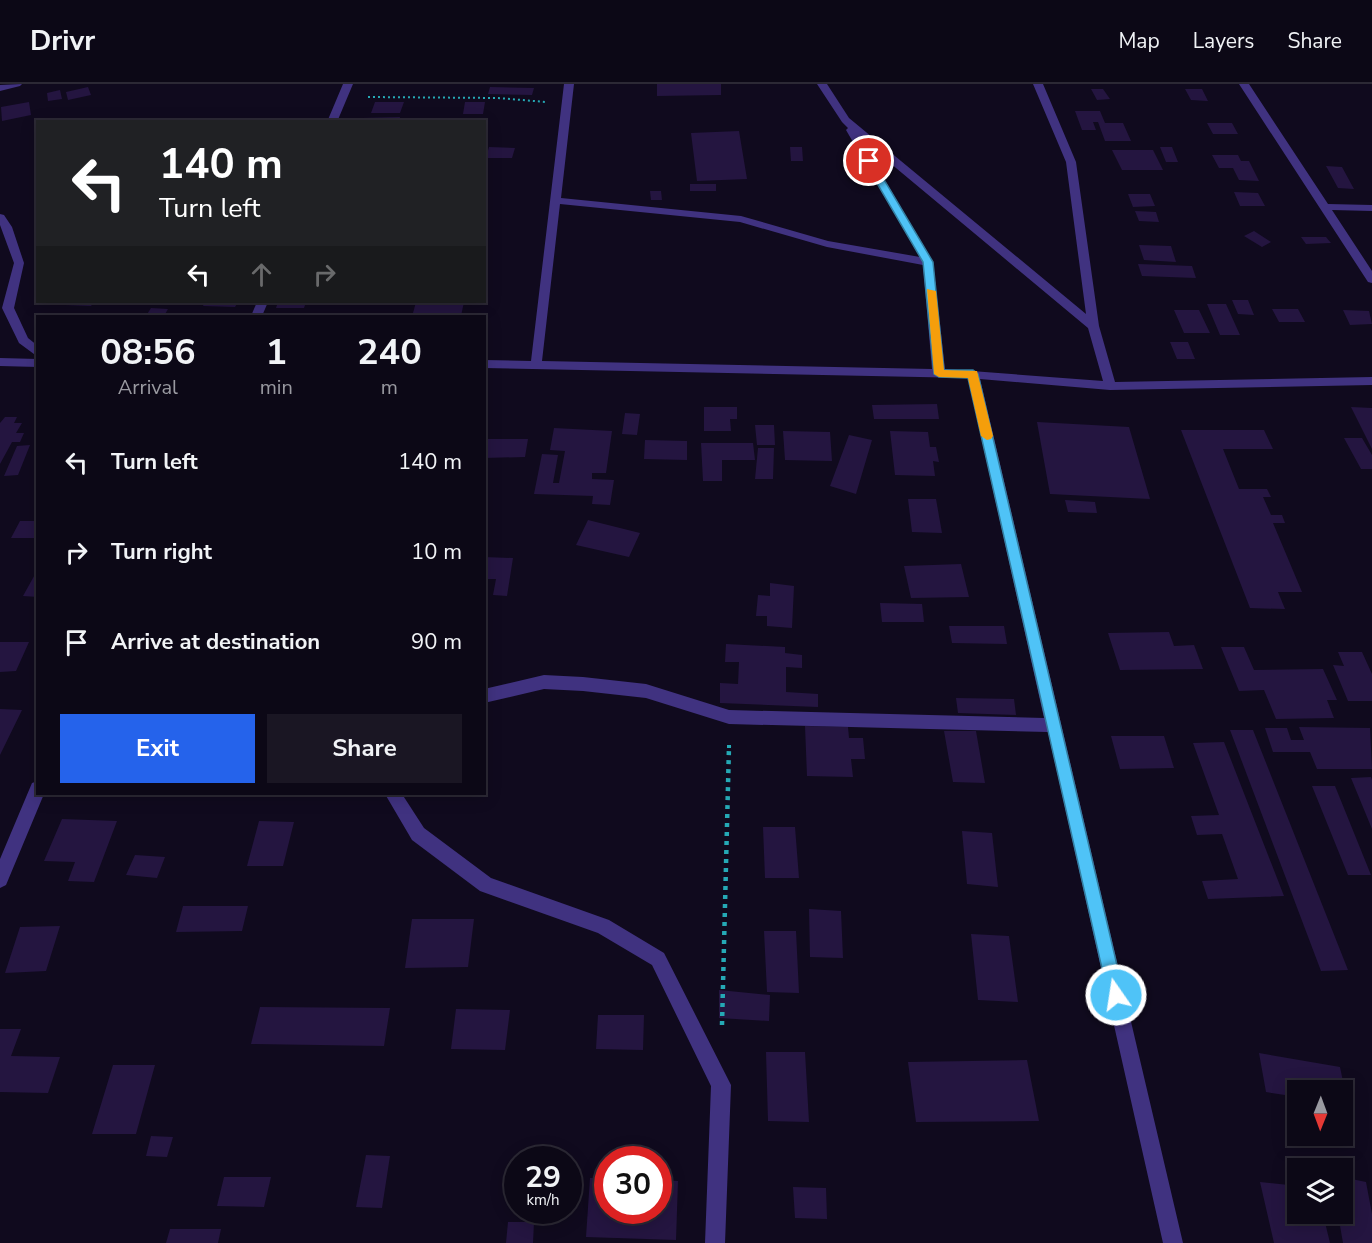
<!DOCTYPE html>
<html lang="en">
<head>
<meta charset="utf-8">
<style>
  body { margin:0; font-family:"Nunito Sans",sans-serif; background:#1a1623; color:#f1f3f6; height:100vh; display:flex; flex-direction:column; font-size:22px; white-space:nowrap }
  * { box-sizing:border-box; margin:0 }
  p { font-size:20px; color:#9a9aa1 }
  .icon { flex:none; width:33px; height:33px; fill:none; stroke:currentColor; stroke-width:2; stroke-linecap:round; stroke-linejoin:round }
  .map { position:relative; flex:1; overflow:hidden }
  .details { position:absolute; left:36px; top:231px; width:450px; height:480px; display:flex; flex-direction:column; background:#0c0816; border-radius:0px; box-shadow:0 3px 15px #0003,0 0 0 2px #2c2935 }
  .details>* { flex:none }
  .hud { position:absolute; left:36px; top:36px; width:450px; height:183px; border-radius:0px; box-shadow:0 3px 15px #0003,0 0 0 2px #2c2935; background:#202124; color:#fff; overflow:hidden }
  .needle { width:39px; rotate:181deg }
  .tools { position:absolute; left:1287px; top:996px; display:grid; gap:12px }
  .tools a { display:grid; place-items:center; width:66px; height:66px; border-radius:0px; background:#0c0816; box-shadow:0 3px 15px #0003,0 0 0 2px #2c2935; font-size:30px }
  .speed { position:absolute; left:504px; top:1062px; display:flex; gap:12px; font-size:30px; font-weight:700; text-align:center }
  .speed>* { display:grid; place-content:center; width:78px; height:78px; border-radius:50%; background:#0c0816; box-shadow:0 3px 15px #0003,0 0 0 2px #2c2935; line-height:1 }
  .speed small { font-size:15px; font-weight:400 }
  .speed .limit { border:9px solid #d22; background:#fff; color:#111 }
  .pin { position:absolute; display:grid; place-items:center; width:51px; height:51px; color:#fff; margin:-26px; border:3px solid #fff; border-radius:50%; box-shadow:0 2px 6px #0007 }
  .me { position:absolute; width:66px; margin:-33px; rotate:347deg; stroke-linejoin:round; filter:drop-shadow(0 0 4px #0008) }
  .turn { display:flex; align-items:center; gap:21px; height:126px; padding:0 24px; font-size:27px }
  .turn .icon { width:78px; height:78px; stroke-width:2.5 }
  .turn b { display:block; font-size:42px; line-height:51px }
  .lanes { display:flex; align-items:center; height:57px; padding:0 24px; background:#0003; justify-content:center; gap:30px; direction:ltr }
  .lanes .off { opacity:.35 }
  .eta { display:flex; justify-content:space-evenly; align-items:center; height:102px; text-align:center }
  .eta b { font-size:36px; font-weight:700; line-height:42px }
  .action { display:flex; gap:12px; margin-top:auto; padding:12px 24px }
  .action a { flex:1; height:69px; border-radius:0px; background:#2563eb; color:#fff; font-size:24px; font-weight:700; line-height:69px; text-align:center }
  .action a+a { background:#1a1623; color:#f1f3f6 }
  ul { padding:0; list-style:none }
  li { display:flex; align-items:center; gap:18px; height:90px; padding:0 24px }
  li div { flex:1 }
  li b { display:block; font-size:22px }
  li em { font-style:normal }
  header { display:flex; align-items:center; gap:36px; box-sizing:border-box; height:84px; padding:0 30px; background:#0c0816; border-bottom:2px solid #2c2935 }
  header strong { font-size:28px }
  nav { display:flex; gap:33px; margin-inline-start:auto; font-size:21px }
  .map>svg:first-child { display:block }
</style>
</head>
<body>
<header>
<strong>Drivr</strong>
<nav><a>Map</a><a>Layers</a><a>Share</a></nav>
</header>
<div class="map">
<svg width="1372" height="1159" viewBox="0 0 1372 1159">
  <rect width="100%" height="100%" fill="#100a1e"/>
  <path fill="#241540" d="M657,0H721V11L657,12Z
    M88,3L91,11L68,16L66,8Z
    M490,3L534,4L532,11L488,10Z
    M1091,5H1103L1110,15L1097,16Z
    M1185,5H1202L1208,17L1191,16Z
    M60,6L62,15L48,17L47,9Z
    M29,18L31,31L2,37L1,23Z
    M375,18H404L400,29H371Z
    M465,18H485L483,30H463Z
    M1075,27H1100L1105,39H1123L1131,57H1105L1098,38H1093L1096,46H1082Z
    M400,33L399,37L361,38L362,34Z
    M1207,39H1232L1238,50H1213Z
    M739,47L747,95L697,97L691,49Z
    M489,63L515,64L512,74H486Z
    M790,63H802L803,77H791Z
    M1160,63H1172L1178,78H1166Z
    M1112,66H1153L1163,86H1122Z
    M1212,71H1238L1241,77H1249L1259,97L1239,96L1233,84H1219Z
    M1326,82L1342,83L1354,105L1338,104Z
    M690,100H716V107H690Z
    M650,107H661L662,116H651Z
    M1234,108L1258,109L1265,122H1240Z
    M1128,110H1150L1155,122L1133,123Z
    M1135,127L1156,128L1159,138L1139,137Z
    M1254,147L1271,158L1262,163L1244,152Z
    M1301,153H1326L1331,159L1306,160Z
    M1139,161L1171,162L1176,178L1144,176Z
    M1138,180L1192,182L1196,194L1142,192Z
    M1232,216H1248L1254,231L1238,230Z
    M67,218H94L91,222L65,221Z
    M205,218H238L235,223L203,222Z
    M278,218H306L304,224H276Z
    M416,218H464L461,232H444L445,229H413Z
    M1207,220H1226L1240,251H1220Z
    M151,224L168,225L164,232H146Z
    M1272,225H1298L1305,238H1279Z
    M1174,226H1199L1210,249H1184Z
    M1343,226L1369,227L1372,240L1350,241Z
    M1170,258H1188L1195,275H1177Z
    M937,320L939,335H874L872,321Z
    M704,323H737V335H730L731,347H704Z
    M1351,323L1372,324V365Z
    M625,329L640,330L637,351L622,350Z
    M5,333H17L14,339H22L16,349H24L20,358H12L0,380V339Z
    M1037,338L1129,343L1150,415L1050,410Z
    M755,341H774L775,361H757Z
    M554,344L612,347L606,389H592V395L614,396L610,421L592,420L593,412L534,410L542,370L558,371L553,399H559L565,367L550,366Z
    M1181,346H1264L1273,365H1223L1239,405H1267L1271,413H1263L1271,431H1282L1285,439H1273L1302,508H1278L1285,525L1250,524Z
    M783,347L830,348L832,377L785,376Z
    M890,347L928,348L930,363H936L939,378L933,377L935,392L895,391Z
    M849,351L872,356L856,410L830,402Z
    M1344,354H1362L1372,371V385H1361Z
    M484,355H528L525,373L484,374Z
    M645,356L687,357V376L644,375Z
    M701,359H753L755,376H722V397H703Z
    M30,361L18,391L4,392L17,362Z
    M758,364H774L773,395H755Z
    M908,415H936L942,449L912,448Z
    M1065,416L1095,418L1097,429L1068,428Z
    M588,436L640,449L629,473L576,461Z
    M20,437H38V454H11Z
    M484,473L513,474L507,512L493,511L496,495H484Z
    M961,480L969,513L911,514L904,482Z
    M38,485V513L23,512Z
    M770,499L794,502L792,544L767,542V532H756L758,511L770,512Z
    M880,519L922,520L924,538H882Z
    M949,542H1004L1007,560L952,559Z
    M1169,548L1174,562L1194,561L1203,585L1120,586L1108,549Z
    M0,558H29L16,587L0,588Z
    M726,560L785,563V569L802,571V584L786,583V608L818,610V623L720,619V599L738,600L739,578H725Z
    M1221,563H1244L1254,586L1323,585L1337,616H1327L1334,634L1276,635L1264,606L1239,607Z
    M1338,568H1362L1372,590V617H1348L1333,581L1344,582Z
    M956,614L1014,615L1016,631L958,629Z
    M0,625L22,626L0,671Z
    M805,642L848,643L849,654H863L865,675H851L853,693L807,692Z
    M1299,643L1370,644L1372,685H1317L1310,668H1273L1265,644H1287L1291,656H1304Z
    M1230,646H1253L1348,886L1321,887Z
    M944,647H976L985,699L953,698Z
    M1111,652H1164L1174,684L1120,685Z
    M1224,658L1284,812L1208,815L1202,797L1238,795L1222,750L1197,751L1191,732L1219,731L1193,659Z
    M1371,693L1372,696V745L1351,694Z
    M1312,702H1335L1371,791H1348Z
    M62,735L117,737L94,798L68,797L75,778L44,777Z
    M259,737L294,738L283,782H247Z
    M763,743H795L799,794H765Z
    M962,747L992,749L998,803L967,800Z
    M135,771L165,773L157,794L126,791Z
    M183,822H248L242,847L176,848Z
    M809,825L841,827L843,874L810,873Z
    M412,835H474L468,883L405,884Z
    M60,842L46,887L5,889L20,843Z
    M764,847H796L799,909L767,908Z
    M971,850L1009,852L1018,918L978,916Z
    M719,906L770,911L769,937L719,934Z
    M260,923L390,924L384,962L251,960Z
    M456,925L510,926L505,966L451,965Z
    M598,931H644L643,966L596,965Z
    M0,945H21L11,972L60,973L48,1009L0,1008Z
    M766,968H805L809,1038L768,1037Z
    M1259,969L1340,983L1348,1022L1342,1021V1006H1298V1013L1266,1008Z
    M1027,976L1039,1037L916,1038L908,978Z
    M113,981H155L136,1050H92Z
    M151,1052L173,1053L167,1073L146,1072Z
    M366,1071L390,1072L382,1124L356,1123Z
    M224,1093H271L264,1123L217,1122Z
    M1342,1093L1366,1098L1372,1130V1159H1343L1338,1130H1342Z
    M590,1094H608V1126H658V1096L678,1097L676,1156L586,1153Z
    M1260,1098L1298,1102V1130H1323L1330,1159H1274Z
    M793,1103L826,1104L827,1135L795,1134Z
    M508,1138H534L533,1159H506Z
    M170,1145H221L218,1159H166Z"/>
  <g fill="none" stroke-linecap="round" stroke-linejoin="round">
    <path stroke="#25a9b5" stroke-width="2" stroke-dasharray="2 3" stroke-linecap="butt" d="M368,13L498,14L546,18"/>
    <path stroke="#25a9b5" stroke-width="4" stroke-dasharray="3 4.5" stroke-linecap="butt" d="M729,664V657"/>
    <path stroke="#25a9b5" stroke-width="4.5" stroke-dasharray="4 5" stroke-linecap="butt" d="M722,941L729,662"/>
    <path fill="#403280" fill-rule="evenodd" d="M22,0L20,2L0,7V1Z
      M343,0H353L337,38H327Z
      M564,0H574L561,114L741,132L828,157L920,173L846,46L848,44L842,38L817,0H827L849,34L1086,230L1066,78L1033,0H1043L1076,78L1099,242L1115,298L1372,293V301L1110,306L980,295L1183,1159H1163L1048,648L729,640L646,614L583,607L544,605L484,619V605L544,591L583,593L646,600L729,626L1044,634L968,294L484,284V276L531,277ZM860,54L1088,244L1103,297L945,285L933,178ZM560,120L740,138L827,163L923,181L932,285L542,277Z
      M1239,0H1249L1328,120L1372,121V127L1332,126L1372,187V199L1368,198Z
      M0,130L4,131L12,143L24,179L14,224L28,254L38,262V273L19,259L2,224L14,179L0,141Z
      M257,218H268L262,232H251Z
      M0,274L38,275V283L0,282Z
      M38,697V710H44L6,801L0,804V775L32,699Z
      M385,710H402L424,744L491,794L609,836L664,869L731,1001L725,1159H705L711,1002L652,881L598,849L480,807L412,756Z"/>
  </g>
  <path fill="#4fc3f7" stroke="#337fa1" stroke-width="1.5" d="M869,74L873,77L933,178L944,286H973L978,290L1124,911L1122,917L1116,920L1110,917L1108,911L968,294L939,293L934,290L923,178L864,77Z"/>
  <path fill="#f59e0b" d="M927,205L936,207L944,286L977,287L993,352L991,355L987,356L981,352L968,294L939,293L934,290Z"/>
</svg>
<div class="tools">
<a><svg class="needle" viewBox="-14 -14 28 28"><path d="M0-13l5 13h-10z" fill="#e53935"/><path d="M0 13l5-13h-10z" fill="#9a9aa1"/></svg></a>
<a><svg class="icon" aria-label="layers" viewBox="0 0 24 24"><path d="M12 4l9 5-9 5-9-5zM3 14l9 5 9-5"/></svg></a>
</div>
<div class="speed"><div>29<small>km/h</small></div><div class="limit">30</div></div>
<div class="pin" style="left:869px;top:77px;background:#d93025"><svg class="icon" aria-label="arrive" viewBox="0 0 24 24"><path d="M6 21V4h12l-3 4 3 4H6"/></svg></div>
<svg class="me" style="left:1116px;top:911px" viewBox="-20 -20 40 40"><circle r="17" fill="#4fc3f7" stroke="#fff" stroke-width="3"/><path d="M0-11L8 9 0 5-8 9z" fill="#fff"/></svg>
<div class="hud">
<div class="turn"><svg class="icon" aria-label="left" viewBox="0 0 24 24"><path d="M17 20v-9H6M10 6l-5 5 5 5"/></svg><div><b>140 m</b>Turn left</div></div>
<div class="lanes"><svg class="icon" aria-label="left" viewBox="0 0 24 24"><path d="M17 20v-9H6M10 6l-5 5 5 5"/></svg><svg class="icon off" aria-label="ahead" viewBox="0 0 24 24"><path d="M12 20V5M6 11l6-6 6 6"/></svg><svg class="icon off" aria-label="right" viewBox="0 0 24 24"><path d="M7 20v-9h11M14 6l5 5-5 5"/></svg></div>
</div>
<section class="details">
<div class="eta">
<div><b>08:56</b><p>Arrival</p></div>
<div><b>1</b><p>min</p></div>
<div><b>240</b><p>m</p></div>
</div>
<ul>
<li><svg class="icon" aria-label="left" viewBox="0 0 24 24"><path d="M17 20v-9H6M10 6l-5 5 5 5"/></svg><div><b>Turn left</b></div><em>140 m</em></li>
<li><svg class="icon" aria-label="right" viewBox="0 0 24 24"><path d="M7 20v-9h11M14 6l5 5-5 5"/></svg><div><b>Turn right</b></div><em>10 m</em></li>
<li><svg class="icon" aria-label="arrive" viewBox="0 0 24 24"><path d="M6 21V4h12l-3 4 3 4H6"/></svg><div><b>Arrive at destination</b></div><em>90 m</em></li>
</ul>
<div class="action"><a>Exit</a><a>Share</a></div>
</section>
</div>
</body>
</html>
